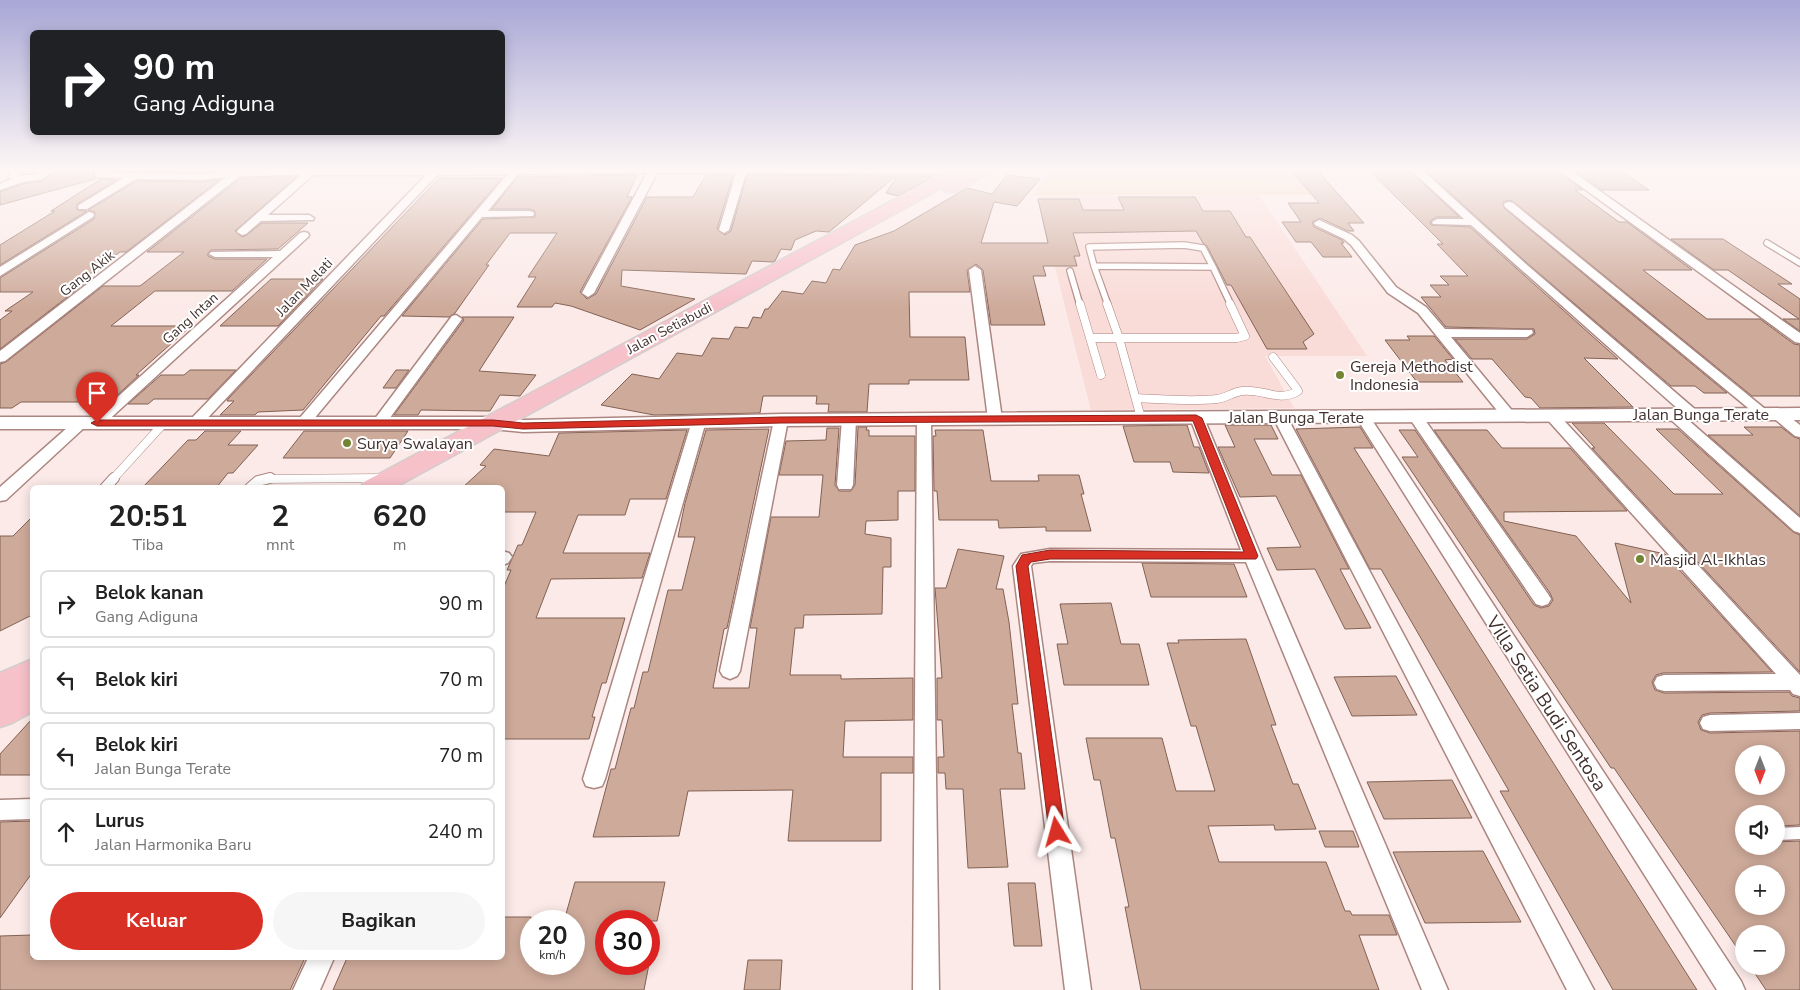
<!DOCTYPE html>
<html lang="id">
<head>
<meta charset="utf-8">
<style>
  body { margin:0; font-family:"Nunito Sans",sans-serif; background:#f6f6f6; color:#222; height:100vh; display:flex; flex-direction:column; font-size:19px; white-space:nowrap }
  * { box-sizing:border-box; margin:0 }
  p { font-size:16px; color:#767676 }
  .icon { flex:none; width:28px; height:28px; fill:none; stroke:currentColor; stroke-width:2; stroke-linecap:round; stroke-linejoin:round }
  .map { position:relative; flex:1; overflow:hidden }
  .drawer { position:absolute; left:30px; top:485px; width:475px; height:475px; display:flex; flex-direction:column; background:#fff; border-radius:8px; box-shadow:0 2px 12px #0003 }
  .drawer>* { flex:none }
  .banner { position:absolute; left:30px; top:30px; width:475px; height:105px; border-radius:8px; box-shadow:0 2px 12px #0003; background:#202124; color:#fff; overflow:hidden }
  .needle { width:32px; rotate:180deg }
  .controls { position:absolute; left:1735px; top:745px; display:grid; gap:10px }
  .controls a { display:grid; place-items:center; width:50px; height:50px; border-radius:50%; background:#fff; box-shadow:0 2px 12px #0003; font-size:25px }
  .speed { position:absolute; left:520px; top:910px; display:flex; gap:10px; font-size:25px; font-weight:700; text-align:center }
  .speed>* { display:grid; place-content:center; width:65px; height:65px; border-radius:50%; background:#fff; box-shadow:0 2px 12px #0003; line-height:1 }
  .speed small { font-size:12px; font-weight:400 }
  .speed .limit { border:8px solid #d22; background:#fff; color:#111 }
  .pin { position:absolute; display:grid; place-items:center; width:42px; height:42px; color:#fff; margin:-51px -21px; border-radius:50% 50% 50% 0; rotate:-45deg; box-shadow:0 0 5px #0007 }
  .pin .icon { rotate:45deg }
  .me { position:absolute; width:55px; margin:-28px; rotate:352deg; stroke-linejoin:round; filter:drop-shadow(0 0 4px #0008) }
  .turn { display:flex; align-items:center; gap:18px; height:105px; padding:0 20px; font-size:22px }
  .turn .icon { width:65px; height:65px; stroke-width:2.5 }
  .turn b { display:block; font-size:35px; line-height:42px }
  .eta { display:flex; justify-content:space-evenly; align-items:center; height:85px; text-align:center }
  .eta b { font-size:30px; font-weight:700; line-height:35px }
  .cta { display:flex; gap:10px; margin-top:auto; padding:10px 20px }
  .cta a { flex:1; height:58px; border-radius:30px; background:#d93025; color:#fff; font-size:20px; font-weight:700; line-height:58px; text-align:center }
  .cta a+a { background:#f6f6f6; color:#222 }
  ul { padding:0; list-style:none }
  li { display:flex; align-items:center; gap:15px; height:68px; margin:0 10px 8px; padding:0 10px; border:2px solid #e0e0e0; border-radius:8px }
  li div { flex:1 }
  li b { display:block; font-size:19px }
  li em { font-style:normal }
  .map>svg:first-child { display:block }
</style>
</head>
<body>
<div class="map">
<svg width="1800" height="990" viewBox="0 0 1800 990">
  <rect width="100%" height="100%" fill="#fbeae8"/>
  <path fill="#f9dbd7" d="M1259,195L1367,356H1265L1294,408L1091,410L1041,211L1036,200L1041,196Z"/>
  <path fill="#f9d7b7" d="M1053,169H1293L1315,195H1032Z"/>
  <path fill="#ceaa9a" stroke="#826254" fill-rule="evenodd" d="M59,169H97L93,173L95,179L0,205V192L23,184L42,181Z
    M115,169H216L202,172Z
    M1290,169H1316L1364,223H1348L1354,231H1348L1320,218L1312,222L1314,227L1342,240L1344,243H1341L1352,257H1323L1311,242H1296L1282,222H1301L1288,203H1319Z
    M1368,169H1408L1459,217H1436L1430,221L1431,225L1470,227L1618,359L1584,358L1633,407L1540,408L1531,398L1525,397L1492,359H1472L1455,339H1527L1535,334L1534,329L1446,327L1421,297H1441L1430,285H1449L1440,276H1468L1437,244H1443Z
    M1424,169H1555L1583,190H1575L1619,222H1627L1692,270H1643L1707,319H1760L1794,344L1800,345V396H1752L1514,202L1509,200L1503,202L1504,208L1727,393H1704L1695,386H1671L1527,263Z
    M1573,169H1618L1649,190H1602Z
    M637,175L627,197H632L580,292L587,299L596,294L647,197H693L706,175H733L717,229L725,235L731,231L747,175L896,176L829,232L816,231L795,240L791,250L781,249L775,261L773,262L752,261L746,274L622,270L621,286L695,299L640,330L571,306L555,303L552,307H517L536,277H528L557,233H510L486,265H489L455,313L449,317L402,316L483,219L535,217V211L529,209H492L518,177Z
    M1007,175L1040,179L1017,206L994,202L981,243H1048L1038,199H1079L1083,210H1124L1118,197H1195L1203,211H1230L1246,237H1250L1314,334L1303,342L1307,349H1267L1231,285H1227L1207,246L1203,243L1196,231L1073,233L1080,256H1074L1077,266H1043L1046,276H1033L1045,325H991L983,270L976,264L967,270L970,292H909L910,337H965L969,380H909V384H869L867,412H828L829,404H816L817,396H763L760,413L654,415L601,405L632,374L659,379L677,353L702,356L712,338L729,339L735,327L748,328L753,317L761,318L765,309H768L782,291L803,294L812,281L826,283L833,269L840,270L855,245L894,231L967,188L992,194Z
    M897,176H931V178L898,196L886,193Z
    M296,177L235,231L242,237L247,235L262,223H308L278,249L211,250L208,253V256L215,259H267L232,291H155L111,326H191L136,375H139L110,402H21L12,408H0V364L6,362L103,286H140L184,252H147L241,178Z
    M439,178H502L384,316H381L303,410L258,412L255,415H220L234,401H227L228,399Z
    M101,179L117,180L77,204V210L87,211L0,265V245L55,211H51Z
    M219,180L126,252H120L76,284H84L0,349V320L12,311H5L33,292H0V278L94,219L95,212L88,210L137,181L202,182Z
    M1671,239H1723L1792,284H1778L1800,299V331L1783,319H1799L1728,270H1714Z
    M271,279H323L278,326H220Z
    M462,317H514L479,371L536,375L520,396L500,395L490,411L421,410L418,415H394L464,320Z
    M1407,336H1434L1453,359L1445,360L1463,382H1417L1385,340H1410Z
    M190,370H236L208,399H154L148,404H128L161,375H184Z
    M396,370H409L396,388H383Z
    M1572,423H1604L1674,494H1723L1656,429H1678L1793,532L1800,535V672L1592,448H1595Z
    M1187,425L1194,447H1199L1209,473L1173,472L1170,462H1134L1123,426Z
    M1225,425H1271L1278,439H1254L1272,475H1301L1349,569H1340L1371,628L1345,629L1315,569L1277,570L1267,548L1301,547L1276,496L1240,497L1218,447H1235Z
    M858,427H867L866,430H869V436H915V491H898V520L866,521L865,534L891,538V567H883L882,614L804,615L803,628H795L790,675H841V679L913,678V720L845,721L843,757H913V773H881V841H788L793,790L688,791L679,836L593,837L611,769H615L631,708H634L643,672H648L668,590H682L695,537H678L685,503L706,430L769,429L727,628L724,629L713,688H749L757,628H750L771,517H819L823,475H779L786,441L826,440L827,428H839L835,485L839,491H851L855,485Z
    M1360,427L1373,448H1354L1697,990H1613L1500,791H1509L1381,569H1370L1296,429Z
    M1744,427H1781L1794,437L1800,439V516L1708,435H1753Z
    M687,430L666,499H630L625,515H578L563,553H650L642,578L551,579L536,618H625L606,683H602L592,717H595L589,739H502V591L511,570H507L518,545H522L536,512H502V488H462L486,466L480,465L494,449L549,456L559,433Z
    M935,430H983L991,481H1039L1038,475H1079L1084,494H1081L1091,531H1046V527L999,528L998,520H939L937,491H934L933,436H936Z
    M1399,430H1415L1534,605L1541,608L1549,606L1553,600L1550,593L1434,430H1487L1502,448H1570L1627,511L1504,512V521L1576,536L1631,603L1615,543L1665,554L1772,672L1663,673L1656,675L1652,682L1655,690L1664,693L1789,692L1792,696L1800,698V711L1710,713L1702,715L1698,722L1701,730L1710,733L1800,731V825L1776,826V814H1744V846H1776V842L1800,841V990H1766L1750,966H1776V934H1744V958L1614,768H1611L1402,457H1418ZM1744,754H1776V786H1744ZM1744,874H1776V906H1744Z
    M205,431H241L228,445H258L233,473H228L216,488H142L188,440H196Z
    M304,431H408L390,458H283Z
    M32,517V615L0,631V536H13Z
    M958,549L1004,556L996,589H1003L1009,622L1018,704H1012L1018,753H1021L1025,789H1000L1008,867L968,868L963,789H946L945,773H938V757H944L942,720H937V678H942L935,588H946Z
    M1142,563L1234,564L1247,597H1151Z
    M1111,603L1121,644H1139L1149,685H1064L1057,644H1068L1060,604Z
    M1246,639L1276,725H1271L1293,784H1298L1316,829L1275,830L1274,825L1208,826L1219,862H1326L1345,911H1350L1352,915H1389L1397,935H1359L1379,990H1141L1125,907H1129L1115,838H1111L1100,780H1094L1086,738H1162L1176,791H1215L1196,726H1191L1167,643H1179L1178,640Z
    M1396,676L1417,715L1352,716L1334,677Z
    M32,719V775H0V754Z
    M1452,780L1472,818L1384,819L1367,782Z
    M32,821V873L0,918V822Z
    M1319,831H1353L1359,847H1325Z
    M1483,851L1521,922L1425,923L1393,852Z
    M575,882H665L657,921H606V964H649L644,990H333L347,958H502V917H531V964H574V921H564Z
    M1008,883H1035L1042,946H1014Z
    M32,935V958H305L290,990H0V936Z
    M748,960H782L780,990H744Z"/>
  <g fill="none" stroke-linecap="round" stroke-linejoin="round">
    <g stroke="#ac8681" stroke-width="8">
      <path id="service-far3" d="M1767,243L1800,263
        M1094,266L1089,247L1184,245L1203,248L1213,267
        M1070,271L1080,305
        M1108,305L1094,266L1213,267L1231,305"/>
    </g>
    <g stroke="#ac8681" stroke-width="9">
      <path id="service-far2" d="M1080,304L1101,375
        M1107,304L1119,338
        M1090,338H1119
        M1119,338H1237L1245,336L1230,304
        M1119,338L1141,418
        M1136,398C1163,399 1190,402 1217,399C1226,398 1233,392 1242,391C1262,388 1279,403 1298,391L1297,389L1273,357
        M113,479L164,423
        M265,479L384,478"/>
    </g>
    <g stroke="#ac8681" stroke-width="12">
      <path id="service-far1" d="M105,488L114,478
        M250,488L258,481L270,478"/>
    </g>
    <g stroke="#ac8681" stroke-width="15">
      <path id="service" d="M1776,834L1800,833"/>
    </g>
    <g stroke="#ac8681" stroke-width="3">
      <path id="minor" d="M14,169H28L18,175C24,175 30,176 36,174C44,172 48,169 57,169L42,179L23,182L0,190V184L11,179L8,177L11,171Z
        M101,169H113L109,172L202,174L238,170L356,169H974L975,171L970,174L746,173L729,230L724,233L719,230L736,173H657L594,293L588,297L582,293L647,173L518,174L488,211H529L533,212L534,214L533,216L482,217L308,426H298L296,423L298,420L508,174L437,175L200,426H190L188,423L190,420L426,175H313L268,215H309L314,218L313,220L261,221L246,234L242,235L237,232L238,230L301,175L240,176L5,361L0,362V351L226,177L202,180L136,179L87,209H79L78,207L79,205L123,178L95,177V173Z
        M1410,169H1421L1526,264L1697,411L1699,414L1697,417H1687L1471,225L1433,224L1432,222L1437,219H1464Z
        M1557,169H1569L1800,333V343L1795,342Z
        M1509,202L1513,203L1770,413L1777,410L1782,411L1800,425V437L1795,436L1770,415L1764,418L1759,417L1505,207L1504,205L1505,203Z
        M89,212L93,213L94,215L93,217L0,276V267Z
        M1319,220L1352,235L1359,241L1396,287L1426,307L1445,329L1532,330L1533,333L1527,337H1451L1514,413L1516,416L1514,419H1504L1418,313L1388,293L1351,245L1344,239L1315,225L1314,223Z
        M304,232L308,233L309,235L308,237L102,426H92L90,423L92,420L273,257H215L209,254L211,252L280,251L300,233Z
        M975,266L981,270L1002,419L1000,422H990L988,419L969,270Z
        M456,315L462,319L384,426H374L372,423L374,420L452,316Z
        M1551,411L1556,412L1800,675V696L1793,694L1790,690L1664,691L1657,689L1654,683L1657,677L1664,675L1776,674L1546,418L1544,415L1546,412Z
        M1674,411L1679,412L1800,518V533L1794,531L1669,418L1667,415L1669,412Z
        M1415,412L1420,413L1548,594L1551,599L1548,604L1542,606L1536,604L1408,416L1410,413Z
        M1280,413L1285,414L1287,417L1594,990H1567L1273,417L1275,414Z
        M1363,413L1368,414L1370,417L1741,981L1745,990H1717L1356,417L1358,414Z
        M1197,414L1202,415L1204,418L1261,556L1448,990H1422L1246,562L1050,561L1033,563L1031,566L1091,990H1065L1013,566L1021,554L1050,549L1241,550L1190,418L1192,415Z
        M849,415L854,416L856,419L853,485L851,489H839L837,485L842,419L844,416Z
        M924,415L929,416L931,419L939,990H913L917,419L919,416Z
        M781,416L786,417L788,420L740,671L737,676L730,679L723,676L720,671L774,420L776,417Z
        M699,417L704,418L706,421L605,779L602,786L594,788L586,786L583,779L692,421L694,418Z
        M81,419L86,420L88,423L86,426L6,500L0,501V487L76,420Z
        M502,551L509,553L512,557L508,563L502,565Z
        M1800,713V729L1710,731L1703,729L1700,723L1703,717L1710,715Z
        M32,799V819L0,820V800Z
        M308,958H334L320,990H293Z"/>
    </g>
    <g stroke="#ac8681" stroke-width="3">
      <path id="tertiary" d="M1800,408V420L781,426L523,432L493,429H0V417H493L523,420L781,414Z"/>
    </g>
    <g stroke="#d1cecd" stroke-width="3">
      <path id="primary" d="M952,169H972L970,172L975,169H995L957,192H945L943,189L947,185L394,488H360L364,482Z
        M32,659V712L12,723L0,727V673Z"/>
    </g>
    <use href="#service-far3" stroke="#fff" stroke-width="5.5"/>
    <use href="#service-far2" stroke="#fff" stroke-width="8"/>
    <use href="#service-far1" stroke="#fff" stroke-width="10"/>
    <use href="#service" stroke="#fff" stroke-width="12"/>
    <use href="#minor" fill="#fff" fill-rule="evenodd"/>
    <use href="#tertiary" fill="#fff" fill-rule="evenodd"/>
    <use href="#primary" fill="#f7c1ca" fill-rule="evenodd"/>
  </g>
  <linearGradient id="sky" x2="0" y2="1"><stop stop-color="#a8a7d6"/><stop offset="0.55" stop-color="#fdf6f5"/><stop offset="1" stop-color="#fdf6f5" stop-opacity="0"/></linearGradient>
  <rect width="1800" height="308" fill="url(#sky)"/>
  <path fill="#d93025" stroke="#8d1f18" d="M1196,415L1202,418L1258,556L1256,559H1050L1031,562L1028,566L1065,832L1063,837L1057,839L1051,837L1049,832L1016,566L1022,555L1050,550L1244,552L1193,421L781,423L523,429L493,426H97L91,423L97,420H493L523,423L781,417Z"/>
  <g fill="#738433" stroke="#fff" stroke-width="2">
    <circle cx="1340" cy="375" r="5"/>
    <circle cx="347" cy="443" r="5"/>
    <circle cx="1640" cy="559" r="5"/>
  </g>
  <g text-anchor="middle" stroke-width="4" stroke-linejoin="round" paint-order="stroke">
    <g font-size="14" fill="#41312f" stroke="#fff">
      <text transform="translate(87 273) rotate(-38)" y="5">Gang Akik</text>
      <text transform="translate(304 287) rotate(-46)" y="5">Jalan Melati</text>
      <text transform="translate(190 318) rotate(-42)" y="5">Gang Intan</text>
      <text transform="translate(669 328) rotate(-28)" y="5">Jalan Setiabudi</text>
    </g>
    <g font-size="16" fill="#41312f" stroke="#fff" text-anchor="start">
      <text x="1350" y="372">Gereja Methodist<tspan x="1350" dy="18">Indonesia</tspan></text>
      <text x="357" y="449">Surya Swalayan</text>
      <text x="1650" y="565">Masjid Al-Ikhlas</text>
    </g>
    <g font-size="16" fill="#41312f" stroke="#fff">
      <text x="1701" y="420">Jalan Bunga Terate</text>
      <text x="1296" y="423">Jalan Bunga Terate</text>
    </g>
    <g font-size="19" fill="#41312f" stroke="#fff">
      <text transform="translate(1547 703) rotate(57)" y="7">Villa Setia Budi Sentosa</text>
    </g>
  </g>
</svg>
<div class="controls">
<a><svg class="needle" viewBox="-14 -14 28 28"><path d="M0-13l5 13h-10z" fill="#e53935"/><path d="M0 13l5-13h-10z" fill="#767676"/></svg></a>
<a><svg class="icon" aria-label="sound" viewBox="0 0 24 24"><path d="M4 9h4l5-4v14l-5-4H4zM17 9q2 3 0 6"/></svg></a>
<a>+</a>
<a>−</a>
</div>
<div class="speed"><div>20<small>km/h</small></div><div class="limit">30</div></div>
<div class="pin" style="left:97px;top:423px;background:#d93025"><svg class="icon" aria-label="arrive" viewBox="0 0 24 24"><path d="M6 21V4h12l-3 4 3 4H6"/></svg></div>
<svg class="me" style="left:1057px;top:832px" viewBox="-20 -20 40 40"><path d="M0-17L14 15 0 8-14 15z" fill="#d93025" stroke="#fff" stroke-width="4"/></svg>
<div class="banner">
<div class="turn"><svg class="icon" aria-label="right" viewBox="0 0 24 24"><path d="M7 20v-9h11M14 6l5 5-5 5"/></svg><div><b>90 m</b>Gang Adiguna</div></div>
</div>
<section class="drawer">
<div class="eta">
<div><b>20:51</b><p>Tiba</p></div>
<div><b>2</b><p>mnt</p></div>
<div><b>620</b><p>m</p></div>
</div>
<ul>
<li><svg class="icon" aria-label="right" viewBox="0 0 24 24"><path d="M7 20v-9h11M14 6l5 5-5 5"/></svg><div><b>Belok kanan</b><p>Gang Adiguna</p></div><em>90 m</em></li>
<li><svg class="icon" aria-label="left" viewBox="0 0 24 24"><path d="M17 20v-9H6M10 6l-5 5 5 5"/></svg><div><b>Belok kiri</b></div><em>70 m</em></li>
<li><svg class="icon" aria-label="left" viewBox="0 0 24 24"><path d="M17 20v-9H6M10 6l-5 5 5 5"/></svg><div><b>Belok kiri</b><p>Jalan Bunga Terate</p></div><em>70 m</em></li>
<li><svg class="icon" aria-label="ahead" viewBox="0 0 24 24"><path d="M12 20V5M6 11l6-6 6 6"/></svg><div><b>Lurus</b><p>Jalan Harmonika Baru</p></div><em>240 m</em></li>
</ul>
<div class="cta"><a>Keluar</a><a>Bagikan</a></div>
</section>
</div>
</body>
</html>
